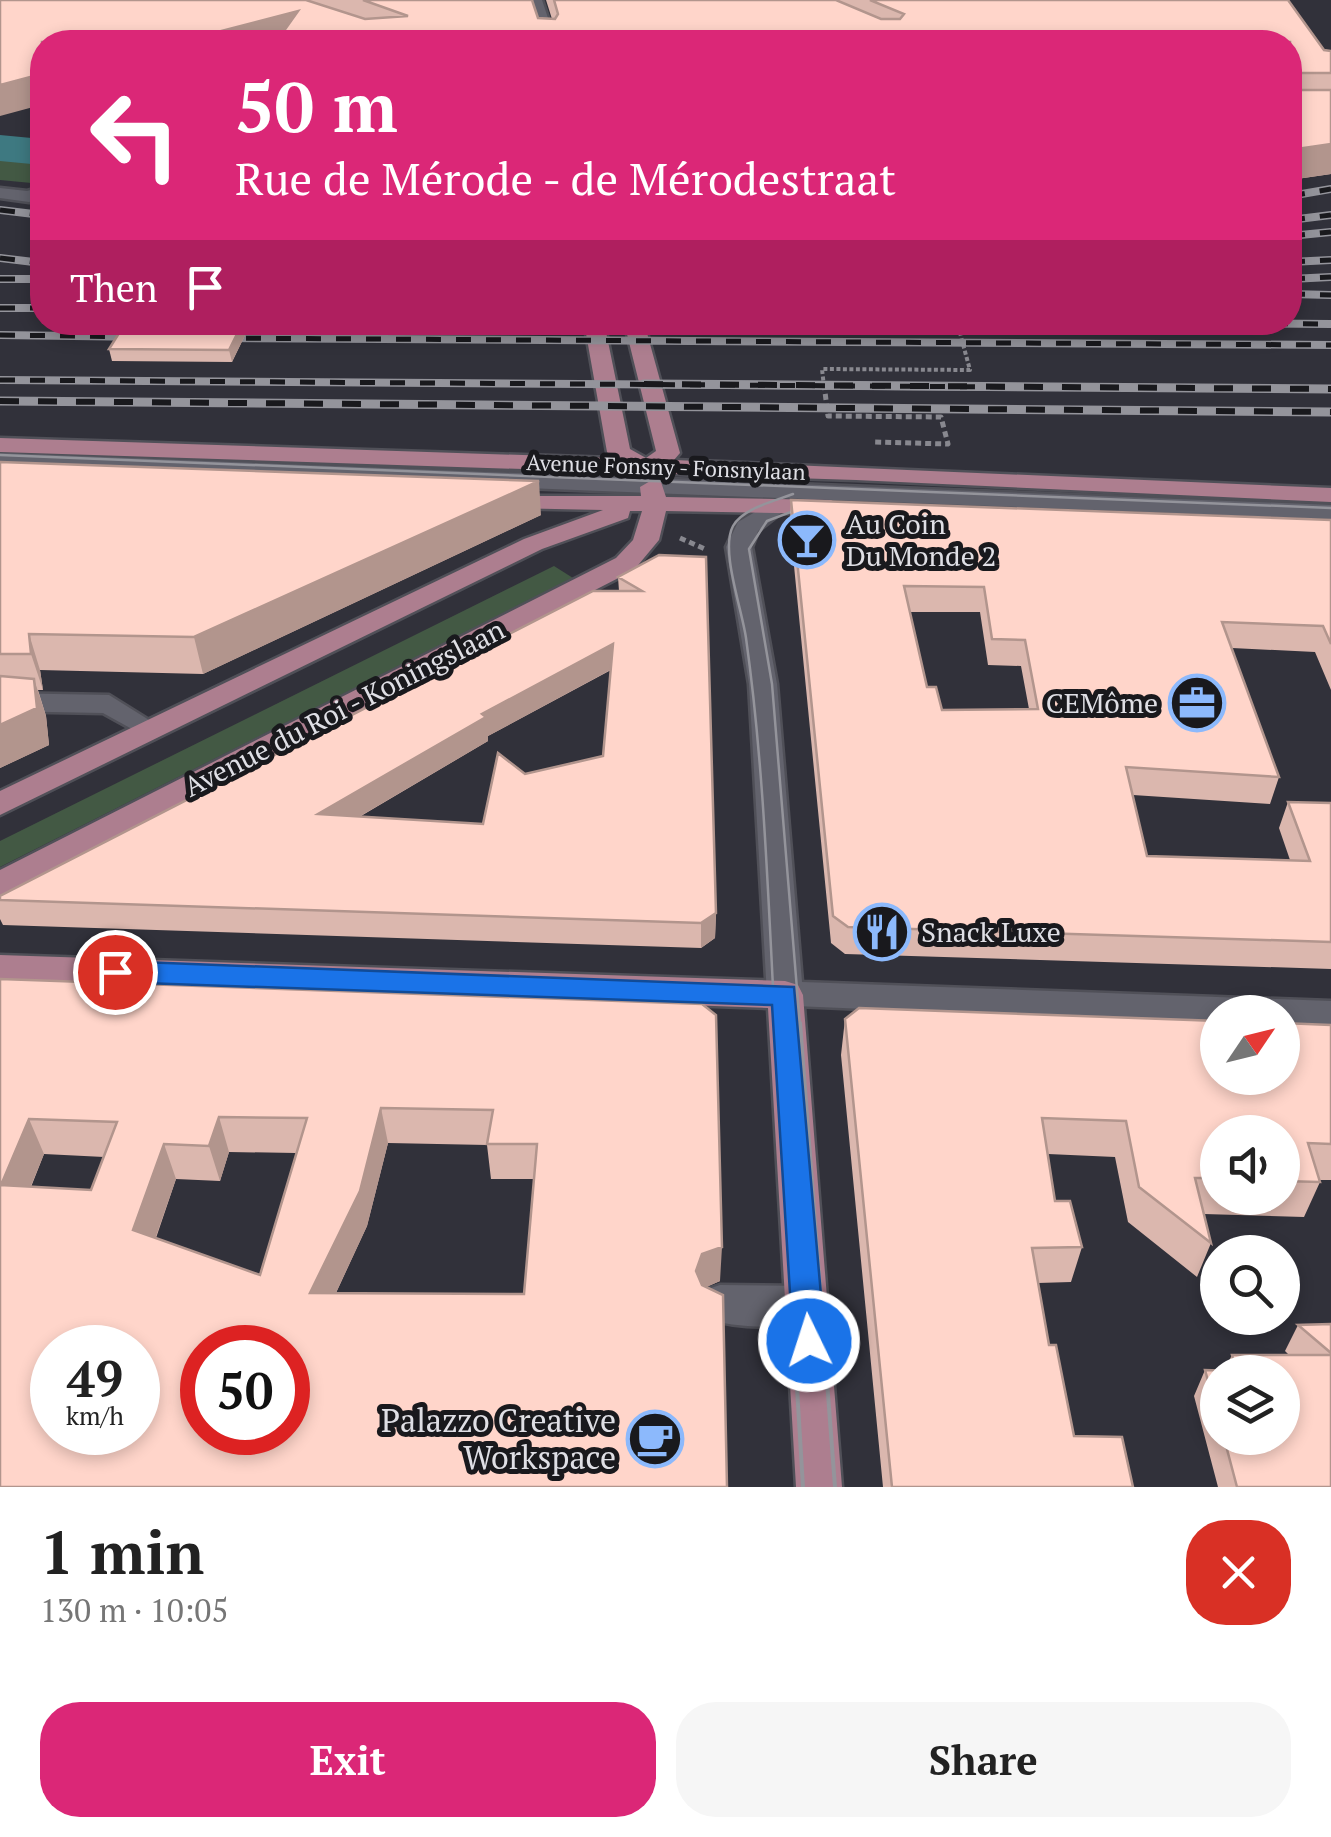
<!DOCTYPE html>
<html lang="en">
<head>
<meta charset="utf-8">
<style>
  body { margin:0; font-family:"PT Serif",serif; background:#f6f6f6; color:#222; height:100vh; display:flex; flex-direction:column; font-size:38px; white-space:nowrap }
  * { box-sizing:border-box; margin:0 }
  p { font-size:32px; color:#767676 }
  .icon { flex:none; width:55px; height:55px; fill:none; stroke:currentColor; stroke-width:2; stroke-linecap:round; stroke-linejoin:round }
  .map { position:relative; height:1487px; overflow:hidden }
  .details { display:flex; flex-direction:column; background:#fff; flex:1 }
  .details>* { flex:none }
  .banner { position:absolute; left:30px; top:30px; width:1272px; height:305px; border-radius:40px; box-shadow:0 5px 15px #0003; background:#db2777; color:#fff; overflow:hidden }
  .needle { width:65px; rotate:55deg }
  .fabs { position:absolute; left:1200px; top:995px; display:grid; gap:20px }
  .fabs a { display:grid; place-items:center; width:100px; height:100px; border-radius:50%; background:#fff; box-shadow:0 5px 15px #0003; font-size:50px }
  .speed { position:absolute; left:30px; top:1325px; display:flex; gap:20px; font-size:50px; font-weight:700; text-align:center }
  .speed>* { display:grid; place-content:center; width:130px; height:130px; border-radius:50%; background:#fff; box-shadow:0 5px 15px #0003; line-height:1 }
  .speed small { font-size:25px; font-weight:400 }
  .speed .limit { border:15px solid #d22; background:#fff; color:#111 }
  .pin { position:absolute; display:grid; place-items:center; width:85px; height:85px; color:#fff; margin:-42px; border:5px solid #fff; border-radius:50%; box-shadow:0 2px 10px #0007 }
  .me { position:absolute; width:110px; margin:-55px; rotate:356deg; stroke-linejoin:round; filter:drop-shadow(0 0 8px #0008) }
  .turn { display:flex; align-items:center; gap:35px; height:210px; padding:0 40px; font-size:45px }
  .turn .icon { width:130px; height:130px; stroke-width:2.5 }
  .turn b { display:block; font-size:70px; line-height:85px }
  .then { display:flex; align-items:center; height:95px; padding:0 40px; background:#0003; gap:20px; font-size:38px }
  .round { display:grid; place-items:center; flex:none; width:105px; height:105px; border-radius:40px; background:#f6f6f6 }
  .summary { display:flex; align-items:center; justify-content:space-between; height:170px; padding:0 40px }
  h1 { font-size:60px; font-weight:600; line-height:75px }
  .primary-button { display:flex; gap:20px; margin-top:auto; padding:20px 40px }
  .primary-button a { flex:1; height:115px; border-radius:40px; background:#db2777; color:#fff; font-size:40px; font-weight:600; line-height:115px; text-align:center }
  .primary-button a+a { background:#f6f6f6; color:#222 }
  .map>svg:first-child { display:block }
</style>
</head>
<body>
<div class="map">
<svg width="1331" height="1487" viewBox="0 0 1331 1487">
  <rect width="100%" height="100%" fill="#31313a"/>
  <path fill="#435944" d="M0,155L42,157V184L0,180Z
    M554,566L573,578L0,867V841Z"/>
  <g fill="none" stroke-linecap="round" stroke-linejoin="round">
    <path fill="#3e7981" fill-rule="evenodd" d="M0,135L42,139V165L0,161Z"/>
    <g stroke="#505058" stroke-width="5">
      <path id="minor" d="M528,0H542L556,42H542Z
        M42,187V198L29,202L0,198V188L27,191Z
        M0,453L1331,505V519L780,498L791,505L758,531L752,547L777,684L802,982L1331,1001V1029L1282,1027V1012H1218V1024L772,1005L767,995L749,684L726,547L738,522L779,498L0,467Z
        M0,693L109,695L165,730L150,739L103,713L0,711Z
        M720,1285L807,1286L822,1291L828,1305L822,1319C791,1330 736,1329 705,1318L699,1304L705,1290Z"/>
    </g>
    <g stroke="#505058" stroke-width="5">
      <path id="major" d="M584,322H604L630,449L646,458L656,451L624,322H644L680,453L674,460L1331,488V502L856,480L0,452V438L612,458L607,452Z
        M652,480L661,482L666,497L831,500L843,507L831,514L666,511L659,540L634,570L0,896V870L616,558L633,540L642,511H630L628,518L542,549L0,815V791L524,539L603,510L502,508L493,506L490,501L493,496H641L640,487Z
        M0,955L785,981L798,985L803,995L842,1487H796L768,1008L0,981Z"/>
    </g>
    <path stroke="#88888f" stroke-width="4" stroke-dasharray="4 2.5" stroke-linecap="butt" d="M824,387L822,369L970,370L957,322"/>
    <path stroke="#88888f" stroke-width="5" stroke-dasharray="6 4" stroke-linecap="butt" d="M824,384L828,416L941,417L948,444L874,442
      M680,538L705,549"/>
    <use href="#minor" fill="#63636d" fill-rule="evenodd"/>
    <use href="#major" fill="#ad7e8f" fill-rule="evenodd"/>
    <path stroke="#94949b" stroke-width="2.5" d="M0,455L1331,508
      M775,1026C768,896 764,766 746,638C742,609 720,550 733,526C743,508 775,501 793,494
      M800,1026L772,684L749,549L767,521L817,502"/>
    <path stroke="#94949b" stroke-width="4" d="M775,1023L803,1487
      M800,1023L835,1487"/>
    <g stroke="#94949b" stroke-width="8">
      <path id="rail-far1" d="M1290,196L1331,189
        M0,210L42,215
        M1290,220L1331,215
        M1290,236L1331,232
        M0,258L42,263
        M1290,262L1331,260
        M0,279H42
        M1290,279L1331,277
        M1290,294L1331,295
        M0,308H42
        M1033,322L1331,324
        M0,335L146,337
        M216,338L1331,345
        M0,380L1014,387"/>
    </g>
    <g stroke="#94949b" stroke-width="9">
      <path id="rail" d="M644,384L1331,389
        M0,401L1331,412"/>
    </g>
    <use href="#rail-far1" stroke="#19191d" stroke-width="5" stroke-dasharray="15" stroke-linecap="butt"/>
    <use href="#rail" stroke="#19191d" stroke-width="6" stroke-dasharray="19" stroke-linecap="butt"/>
  </g>
  <path fill="#dbb7ae" fill-rule="evenodd" d="M0,0H532L538,18L552,19L546,0H1288L1324,50L1331,51V174L1290,180V42H42V108L37,106Z
    M249,327L232,362L112,361L109,349Z
    M0,462L541,515L203,674L40,670L43,690H38L46,716L49,745L0,768Z
    M791,500L1331,520V690L1315,652L1232,648L1279,777L1270,804L1133,795L1147,856L1290,860L1279,828L1288,802L1331,803V969L845,954L831,943L790,525ZM910,612H980L988,665L1021,666L1029,709L942,710L927,687Z
    M659,555L716,913L715,938L701,948L3,925L0,919V896L619,591L618,577ZM611,670L603,756L525,774L483,824L361,816L488,741V736Z
    M0,979L702,1004L720,1281L706,1287L0,1487ZM388,1143L487,1145L491,1179H534L524,1294L336,1293L367,1226ZM229,1152L296,1153L260,1275L156,1238L176,1179L220,1181ZM44,1154L104,1157L91,1190L31,1187Z
    M845,1019L1331,1025V1180H1319L1320,1182L1304,1217L1204,1214L1211,1243L1197,1277L1128,1222L1115,1157L1048,1154L1055,1201L1082,1247L1071,1282L1038,1283L1049,1345L1074,1436L1133,1487H883L841,1055ZM1218,1132H1282V1198H1218Z
    M1331,1324V1487H1218L1194,1396L1205,1370L1224,1371L1232,1355H1289L1285,1351L1298,1325ZM1218,1372L1282,1438H1218Z"/>
  <path fill="#b2958d" d="M298,11L284,42H179Z
    M30,77L37,106L0,116V85Z
    M1331,144V174L1290,180V150Z
    M243,322H249V327L232,362L229,350Z
    M539,481L541,515L203,674L194,637Z
    M29,634L40,670L43,690L31,654Z
    M613,644L614,668L488,736V741L323,838L318,814L482,714Z
    M34,679L46,716L49,745L0,768V725Z
    M716,913L715,938L701,948V923Z
    M381,1108L388,1143L367,1226L320,1327L310,1293Z
    M219,1117L229,1152L220,1181L209,1146Z
    M29,1119L44,1154L17,1220L1,1185Z
    M164,1144L176,1179L146,1265L133,1230Z
    M722,1247L720,1281L702,1289L696,1271L702,1254Z"/>
  <path fill="#ffd5ca" stroke="#b2958d" stroke-width="2.5" fill-rule="evenodd" d="M0,0H306L365,19L408,16L363,0H532L538,18L555,19L558,14L554,0H836L881,19H900L904,14L870,0H1288L1324,50L1331,51V73H1297L1293,76L1297,90H1331V144L1290,150V42H604L588,38L574,42H276L298,11L179,42H42V82L30,77L0,85Z
    M126,322H243L229,350L109,349Z
    M0,462L539,481L194,637L29,634L31,654H0Z
    M791,500L1331,520V644L1323,626L1222,622L1279,777L1126,767L1147,856L1310,861L1288,802L1331,803V942L848,927L833,916ZM904,586L984,587L992,639L1025,640L1038,709L942,710L936,687H927Z
    M659,555L706,557L716,913L701,923L0,900V896L593,591H642L618,577ZM613,644L603,756L525,774L498,753L483,824L318,814L486,717L482,714Z
    M0,676L34,679L37,708L0,725Z
    M0,979L702,1004L716,1015L722,1247L702,1254L696,1271L702,1285L723,1295L727,1487H0ZM381,1108L493,1110L487,1144H537L524,1294L310,1293L360,1191ZM219,1117L307,1118L260,1275L133,1230L164,1144L209,1146ZM29,1119L117,1122L91,1190L1,1185ZM52,1348H138V1432H52ZM202,1348H288V1432H202Z
    M859,1008L1218,1021V1078H1282V1023L1331,1025V1144L1308,1143L1320,1182L1282,1181V1132H1218V1178H1195L1211,1243L1139,1187L1126,1121L1042,1118L1055,1201H1070L1082,1247L1032,1248L1049,1345H1056L1074,1436L1122,1437L1133,1487H892L845,1019Z
    M1331,1324V1353L1298,1325Z
    M1232,1355H1331V1487H1237L1224,1438H1282V1372H1218V1416L1205,1370L1237,1371Z"/>
  <path fill="#1a73e8" stroke="#114b97" stroke-width="2.5" d="M115,961L794,987L825,1341L821,1352L809,1357L797,1352L793,1341L772,1005L115,982L102,972Z"/>
  <defs>
    <g id="bar-ring" transform="scale(2.875)"><circle r="9.5" fill="#19191d" stroke="#8cb9fc" stroke-width="1.5"/><path d="M-6-5H6L.8 .8V4.5H3.5V6h-7V4.5H-.8V.8Z" fill="#8cb9fc"/></g>
    <g id="office-ring" transform="scale(2.875)"><circle r="9.5" fill="#19191d" stroke="#8cb9fc" stroke-width="1.5"/><path d="M-6-3h4V-5.5h4V-3h4V5H-6ZM-1-4.5V-3h2v-1.5ZM-6 0V1H6V0Z" fill="#8cb9fc"/></g>
    <g id="restaurant-ring" transform="scale(2.875)"><circle r="9.5" fill="#19191d" stroke="#8cb9fc" stroke-width="1.5"/><path d="M-5-6h1v4h1v-4h1v4h1v-4h1v5L-1.5 .5V6h-2V.5L-5-1ZM5-6V6H3V1.5H1.5Q1.5-4 5-6Z" fill="#8cb9fc"/></g>
    <g id="cafe-ring" transform="scale(2.875)"><circle r="9.5" fill="#19191d" stroke="#8cb9fc" stroke-width="1.5"/><path d="M-5.5-4.5H6V0H3Q3 3.5 0 3.5H-2.5Q-5.5 3.5-5.5 0ZM3-3.2v2h1.7v-2ZM-6 4.5H4V6H-6Z" fill="#8cb9fc"/></g>
  </defs>
  <g fill-rule="evenodd">
    <use href="#bar-ring" x="807" y="540"/>
    <use href="#office-ring" x="1197" y="703"/>
    <use href="#restaurant-ring" x="882" y="932"/>
    <use href="#cafe-ring" x="655" y="1439"/>
  </g>
  <g text-anchor="middle" stroke-width="10" stroke-linejoin="round" paint-order="stroke">
    <g font-size="22" fill="#dfdfe5" stroke="#19191d">
      <text transform="translate(666 467) rotate(2)" y="8">Avenue Fonsny - Fonsnylaan</text>
    </g>
    <g font-size="28" fill="#dfdfe5" stroke="#19191d" text-anchor="start">
      <text x="846" y="534">Au Coin<tspan x="846" dy="32">Du Monde 2</tspan></text>
      <text x="1158" y="713" text-anchor="end">CEMôme</text>
      <text x="921" y="942">Snack Luxe</text>
    </g>
    <g font-size="28" fill="#dfdfe5" stroke="#19191d">
      <text transform="translate(344 708) rotate(-27)" y="10">Avenue du Roi - Koningslaan</text>
    </g>
    <g font-size="32" fill="#dfdfe5" stroke="#19191d" text-anchor="end">
      <text x="616" y="1432">Palazzo Creative<tspan x="616" dy="37">Workspace</tspan></text>
    </g>
  </g>
</svg>
<div class="fabs">
<a><svg class="needle" viewBox="-14 -14 28 28"><path d="M0-13l5 13h-10z" fill="#e53935"/><path d="M0 13l5-13h-10z" fill="#767676"/></svg></a>
<a><svg class="icon" aria-label="sound" viewBox="0 0 24 24"><path d="M4 9h4l5-4v14l-5-4H4zM17 9q2 3 0 6"/></svg></a>
<a><svg class="icon" aria-label="search" viewBox="0 0 24 24"><circle cx="10" cy="10" r="6"/><path d="M15 15l6 6"/></svg></a>
<a><svg class="icon" aria-label="layers" viewBox="0 0 24 24"><path d="M12 4l9 5-9 5-9-5zM3 14l9 5 9-5"/></svg></a>
</div>
<div class="speed"><div>49<small>km/h</small></div><div class="limit">50</div></div>
<div class="pin" style="left:115px;top:972px;background:#d93025"><svg class="icon" aria-label="arrive" viewBox="0 0 24 24"><path d="M6 21V4h12l-3 4 3 4H6"/></svg></div>
<svg class="me" style="left:809px;top:1341px" viewBox="-20 -20 40 40"><circle r="17" fill="#1a73e8" stroke="#fff" stroke-width="3"/><path d="M0-11L8 9 0 5-8 9z" fill="#fff"/></svg>
<div class="banner">
<div class="turn"><svg class="icon" aria-label="left" viewBox="0 0 24 24"><path d="M17 20v-9H6M10 6l-5 5 5 5"/></svg><div><b>50 m</b>Rue de Mérode - de Mérodestraat</div></div>
<div class="then">Then<svg class="icon" aria-label="arrive" viewBox="0 0 24 24"><path d="M6 21V4h12l-3 4 3 4H6"/></svg></div>
</div>
</div>
<section class="details">
<div class="summary"><div><h1>1 min</h1><p>130 m · 10:05</p></div><a class="round" style="background:#d93025;color:#fff"><svg class="icon" aria-label="close" viewBox="0 0 24 24"><path d="M6 6l12 12M18 6L6 18"/></svg></a></div>
<div class="primary-button"><a>Exit</a><a>Share</a></div>
</section>
</body>
</html>
